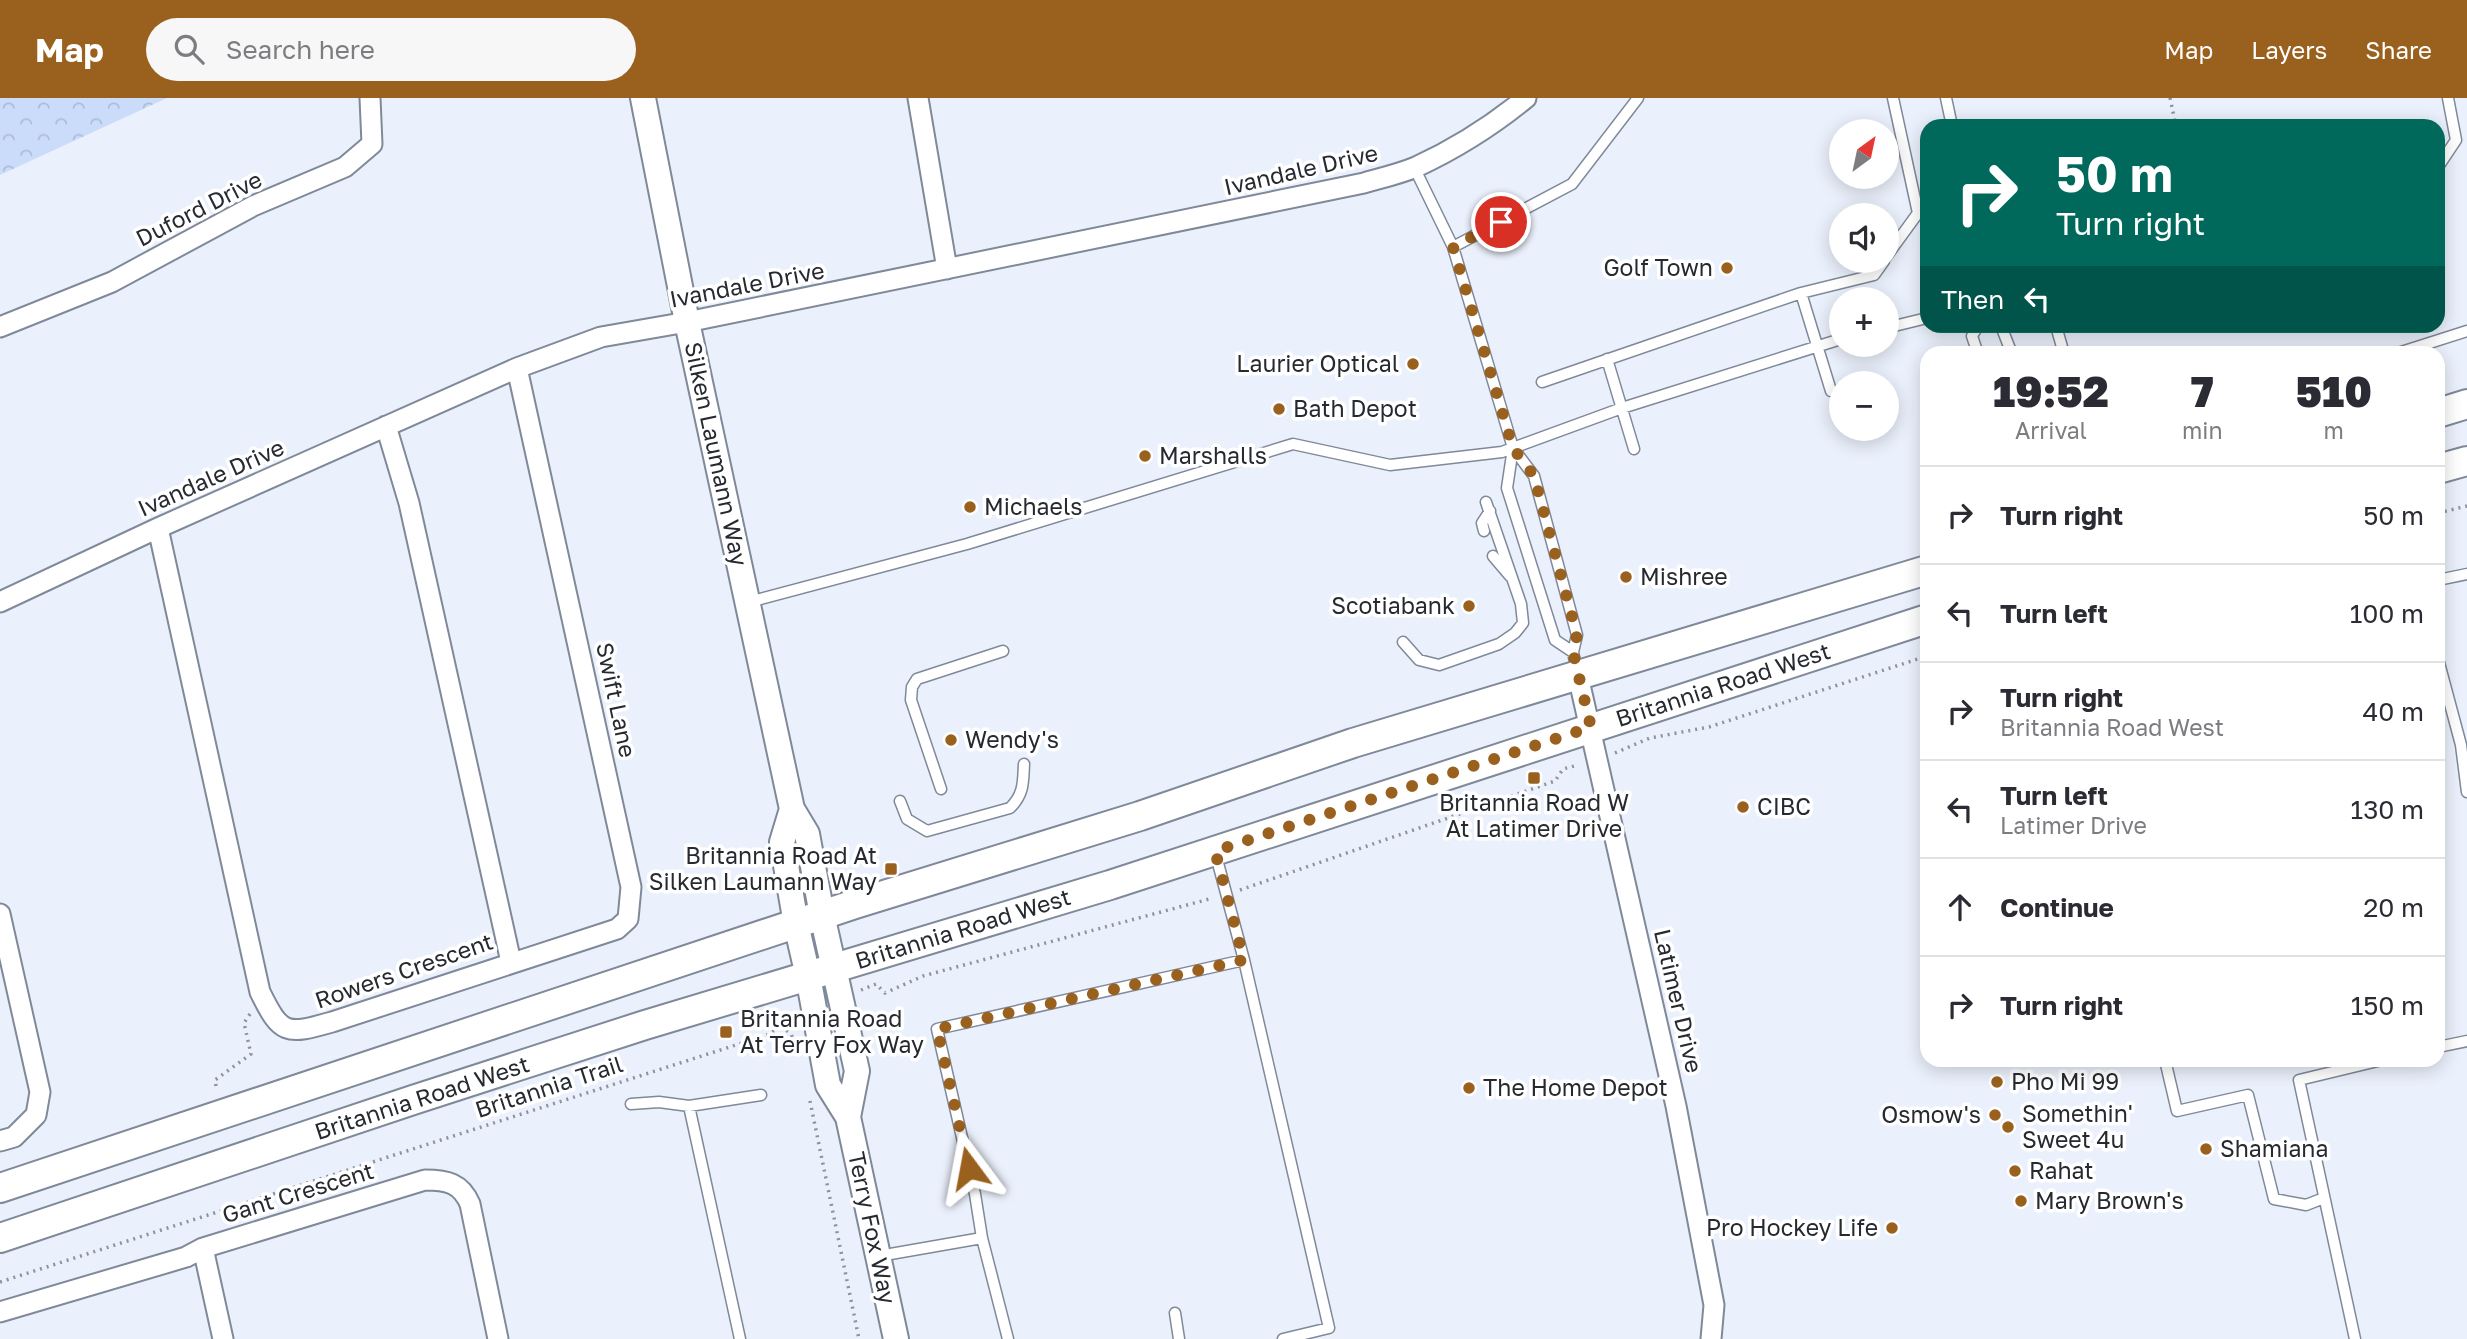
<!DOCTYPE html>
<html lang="en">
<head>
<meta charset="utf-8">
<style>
  body { margin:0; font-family:"Golos Text",sans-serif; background:#f7f7f7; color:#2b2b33; height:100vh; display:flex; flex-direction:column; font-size:26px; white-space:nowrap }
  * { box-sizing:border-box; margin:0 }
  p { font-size:23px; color:#7c7c81 }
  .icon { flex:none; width:38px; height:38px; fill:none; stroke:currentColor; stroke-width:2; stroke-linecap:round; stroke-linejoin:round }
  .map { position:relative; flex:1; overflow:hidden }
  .sheet { position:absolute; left:1920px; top:248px; width:525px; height:721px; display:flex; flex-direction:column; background:#fff; border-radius:21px; box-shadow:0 4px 18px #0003 }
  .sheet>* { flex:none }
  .banner { position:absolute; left:1920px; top:21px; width:525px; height:214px; border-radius:21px; box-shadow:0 4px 18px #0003; background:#00695c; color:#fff; overflow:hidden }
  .needle { width:46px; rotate:33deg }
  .controls { position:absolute; left:1829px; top:21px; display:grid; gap:14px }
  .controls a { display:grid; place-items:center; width:70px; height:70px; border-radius:50%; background:#fff; box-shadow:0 4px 18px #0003; font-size:35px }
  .pin { position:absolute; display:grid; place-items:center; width:60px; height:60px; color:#fff; margin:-30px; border:4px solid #fff; border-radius:50%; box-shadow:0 2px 7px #0007 }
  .me { position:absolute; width:77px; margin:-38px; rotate:347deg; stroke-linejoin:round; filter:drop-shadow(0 0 5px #0008) }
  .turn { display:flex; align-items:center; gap:24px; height:147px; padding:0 21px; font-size:32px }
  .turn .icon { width:91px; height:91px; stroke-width:2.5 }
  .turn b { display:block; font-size:49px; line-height:60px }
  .then { display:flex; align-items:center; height:66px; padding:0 21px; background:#0003; gap:14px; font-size:26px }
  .eta { display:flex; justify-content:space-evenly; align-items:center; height:119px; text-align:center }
  .eta b { font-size:42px; font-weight:800; line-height:49px }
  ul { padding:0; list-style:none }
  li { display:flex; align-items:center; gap:21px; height:98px; padding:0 21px; border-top:2px solid #e1e1e2 }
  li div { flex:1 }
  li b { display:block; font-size:26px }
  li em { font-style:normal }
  header { display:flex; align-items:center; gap:42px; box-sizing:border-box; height:98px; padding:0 35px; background:#9a601e; color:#fff }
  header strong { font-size:33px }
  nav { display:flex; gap:38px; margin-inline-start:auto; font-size:24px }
  .search { width:490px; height:63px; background:#f7f7f7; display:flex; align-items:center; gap:18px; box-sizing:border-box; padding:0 24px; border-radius:38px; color:#7c7c81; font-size:26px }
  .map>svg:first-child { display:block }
</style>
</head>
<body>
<header>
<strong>Map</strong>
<div class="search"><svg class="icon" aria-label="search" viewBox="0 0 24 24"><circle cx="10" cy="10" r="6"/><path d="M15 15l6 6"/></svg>Search here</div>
<nav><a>Map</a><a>Layers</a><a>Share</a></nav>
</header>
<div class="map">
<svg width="2467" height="1241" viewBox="0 0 2467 1241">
  <defs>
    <pattern id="park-crowns" width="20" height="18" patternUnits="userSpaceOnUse" patternTransform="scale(1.75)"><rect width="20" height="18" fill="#cadcfa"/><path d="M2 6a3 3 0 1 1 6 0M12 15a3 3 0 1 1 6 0" fill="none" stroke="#adbdd7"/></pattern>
  </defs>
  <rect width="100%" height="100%" fill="#ebf1fc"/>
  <path fill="url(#park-crowns)" d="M0,0H167L0,77Z"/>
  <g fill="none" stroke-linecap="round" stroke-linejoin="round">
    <g stroke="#7f8999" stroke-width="13">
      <path id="service" d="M1946,0L1952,28
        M1414,69L1453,149L1572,86L1638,0
        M2438,69L2456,42L2448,0
        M1453,149L1513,350L1534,378L1577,537L1573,554L1577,574
        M1886,159L1918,115L1893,0
        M1801,195L1831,293
        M1978,228L1972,238L1978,256
        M2001,228L2012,256
        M2056,228L2064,256
        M1886,230L1927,220
        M2395,256L2467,233
        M1607,261L1634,351
        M1542,284L1801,195L1874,177L1884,163
        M1513,350L1507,390L1555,542L1573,554
        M1484,433L1482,425L1490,413
        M1493,458L1510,478
        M2438,482L2467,476
        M749,504L967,446L1293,346L1390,367L1502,354L1622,310L1841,241
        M1403,544L1419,562L1439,567L1499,546L1515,535L1523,525L1521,506L1486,404
        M2438,561L2461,647L2467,694
        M941,691L911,602L912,589L917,581L1003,553
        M900,703L907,721L927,733L1010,710C1024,696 1023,685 1024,666
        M1215,754L1244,862
        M2438,949L2467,943
        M2165,962L2177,1013L2248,997L2274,1101L2306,1107L2324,1100
        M631,1006L659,1004L689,1008L761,997
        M689,1008L740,1241
        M879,1158L982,1140
        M1175,1215L1179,1241
        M1008,1241L982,1140L975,1096L937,931L1244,862L1329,1230L1283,1241
        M2355,1241L2299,982L2382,962"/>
    </g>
    <g stroke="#7f8999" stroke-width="23">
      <path id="minor" d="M918,0L947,171
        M0,229L112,184L253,108L345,69L372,46L370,0
        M386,328L409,405L511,864
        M158,430L260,894C281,937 286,937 332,924L617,831L628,821L631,789L517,270
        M0,504L158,430L517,270L601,239L687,224L1364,85C1381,80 1399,76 1416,69C1455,51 1493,27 1526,0
        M1578,578L1676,1008L1714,1207L1711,1241
        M0,816L40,994L36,1017L14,1039L0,1043
        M203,1150L223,1241
        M0,1214L186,1159L203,1150L425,1082C447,1082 461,1085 470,1106L498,1241"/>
    </g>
    <g stroke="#7f8999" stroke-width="28">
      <path id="tertiary" d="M643,0L687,224L792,711L807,736L822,817L857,973L848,1019
        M792,711L782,744L796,826L808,878L828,987L848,1019L896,1241"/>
    </g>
    <g stroke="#7f8999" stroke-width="32">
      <path id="secondary" d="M2438,315L2467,306
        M2438,371L2467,363
        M0,1090L855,806L1140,718L1353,645L1927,472
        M0,1140L413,1002L645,927L1110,787L1927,521"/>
    </g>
    <path stroke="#8d929b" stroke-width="3.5" stroke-dasharray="2 5" stroke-linecap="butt" d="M2170,0L2176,28
      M2438,415L2467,408
      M1615,655L1650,640L1709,629L1927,558
      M1240,792L1555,683L1563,671L1578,667
      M861,892L876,886L885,895L923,878L1213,800
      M781,928L791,936L797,951
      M216,988L215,982L251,956L244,925L250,916
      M810,1003L859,1241
      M0,1184L770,936L781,928L780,921L794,916"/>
    <use href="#service" stroke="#fff" stroke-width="10"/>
    <use href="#minor" stroke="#fff" stroke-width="19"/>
    <use href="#tertiary" stroke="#fff" stroke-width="24"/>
    <use href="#secondary" stroke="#fff" stroke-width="28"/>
  </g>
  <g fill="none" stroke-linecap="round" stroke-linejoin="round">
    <path stroke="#9a601e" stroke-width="12" stroke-dasharray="0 21.6" d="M969,1070L937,931L1244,862L1215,753L1591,629L1573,554L1577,537L1534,378L1513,350L1453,149L1501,124"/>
  </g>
  <g fill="#9a601e" stroke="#fff" stroke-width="2.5">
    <circle cx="1727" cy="170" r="7"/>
    <circle cx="1413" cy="266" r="7"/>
    <circle cx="1279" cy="311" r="7"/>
    <circle cx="1145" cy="358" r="7"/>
    <circle cx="970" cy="409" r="7"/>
    <circle cx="1626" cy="479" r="7"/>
    <circle cx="1469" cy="508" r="7"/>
    <circle cx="951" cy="642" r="7"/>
    <rect x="1527" y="673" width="14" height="14" rx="3.5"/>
    <circle cx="1743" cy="709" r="7"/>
    <rect x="884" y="764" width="14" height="14" rx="3.5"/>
    <rect x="719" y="927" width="14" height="14" rx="3.5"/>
    <circle cx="1997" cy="984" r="7"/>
    <circle cx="1469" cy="990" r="7"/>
    <circle cx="1995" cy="1017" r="7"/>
    <circle cx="2008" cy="1029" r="7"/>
    <circle cx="2206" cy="1051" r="7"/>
    <circle cx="2015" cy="1073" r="7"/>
    <circle cx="2021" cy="1103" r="7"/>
    <circle cx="1892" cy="1130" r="7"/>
  </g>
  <g text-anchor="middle" stroke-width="7" stroke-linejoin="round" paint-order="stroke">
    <g font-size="23" fill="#262a30" stroke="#fff">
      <text transform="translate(1301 72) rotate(-13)" y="8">Ivandale Drive</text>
      <text transform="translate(199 111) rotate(-27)" y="8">Duford Drive</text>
      <text transform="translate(747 187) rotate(-11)" y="8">Ivandale Drive</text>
      <text transform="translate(716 356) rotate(78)" y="8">Silken Laumann Way</text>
      <text transform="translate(211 380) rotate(-24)" y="8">Ivandale Drive</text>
      <text transform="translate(1723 587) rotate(-18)" y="8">Britannia Road West</text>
      <text transform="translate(616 602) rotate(78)" y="8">Swift Lane</text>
      <text transform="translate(963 831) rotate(-17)" y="8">Britannia Road West</text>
      <text transform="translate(404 873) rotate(-19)" y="8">Rowers Crescent</text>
      <text transform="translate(1678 903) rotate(77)" y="8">Latimer Drive</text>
      <text transform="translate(549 989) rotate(-18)" y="8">Britannia Trail</text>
      <text transform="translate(422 1000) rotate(-18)" y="8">Britannia Road West</text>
      <text transform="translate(298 1095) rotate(-17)" y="8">Gant Crescent</text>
      <text transform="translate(872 1130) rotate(78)" y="8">Terry Fox Way</text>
    </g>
    <g font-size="23" fill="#262a30" stroke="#fff" text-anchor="start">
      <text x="1713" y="178" text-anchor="end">Golf Town</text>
      <text x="1399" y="274" text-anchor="end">Laurier Optical</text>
      <text x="1293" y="319">Bath Depot</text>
      <text x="1159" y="366">Marshalls</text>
      <text x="984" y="417">Michaels</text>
      <text x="1640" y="487">Mishree</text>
      <text x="1455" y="516" text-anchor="end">Scotiabank</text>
      <text x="965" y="650">Wendy's</text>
      <text x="1534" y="713" text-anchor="middle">Britannia Road W<tspan x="1534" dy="26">At Latimer Drive</tspan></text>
      <text x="1757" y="717">CIBC</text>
      <text x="877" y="766" text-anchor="end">Britannia Road At<tspan x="877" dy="26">Silken Laumann Way</tspan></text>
      <text x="740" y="929">Britannia Road<tspan x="740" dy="26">At Terry Fox Way</tspan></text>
      <text x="2011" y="992">Pho Mi 99</text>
      <text x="1483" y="998">The Home Depot</text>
      <text x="2022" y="1024">Somethin'<tspan x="2022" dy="26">Sweet 4u</tspan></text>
      <text x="1981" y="1025" text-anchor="end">Osmow's</text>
      <text x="2220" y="1059">Shamiana</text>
      <text x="2029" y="1081">Rahat</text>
      <text x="2035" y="1111">Mary Brown's</text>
      <text x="1878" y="1138" text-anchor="end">Pro Hockey Life</text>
    </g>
  </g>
</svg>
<div class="controls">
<a><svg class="needle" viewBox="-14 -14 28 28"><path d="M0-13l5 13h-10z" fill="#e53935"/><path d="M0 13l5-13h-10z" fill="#7c7c81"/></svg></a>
<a><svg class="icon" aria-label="sound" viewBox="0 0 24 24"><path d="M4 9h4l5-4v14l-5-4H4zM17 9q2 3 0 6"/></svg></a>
<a>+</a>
<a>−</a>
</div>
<div class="pin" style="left:1501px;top:124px;background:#d93025"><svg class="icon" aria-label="arrive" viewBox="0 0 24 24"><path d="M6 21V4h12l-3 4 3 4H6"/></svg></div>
<svg class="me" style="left:969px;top:1070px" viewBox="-20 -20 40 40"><path d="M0-17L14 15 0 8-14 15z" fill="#9a601e" stroke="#fff" stroke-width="4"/></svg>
<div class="banner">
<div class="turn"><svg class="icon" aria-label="right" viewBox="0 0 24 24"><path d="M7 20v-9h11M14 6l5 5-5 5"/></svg><div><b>50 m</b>Turn right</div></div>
<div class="then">Then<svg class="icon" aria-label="left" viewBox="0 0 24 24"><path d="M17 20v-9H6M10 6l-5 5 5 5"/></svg></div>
</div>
<section class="sheet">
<div class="eta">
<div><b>19:52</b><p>Arrival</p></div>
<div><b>7</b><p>min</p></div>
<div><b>510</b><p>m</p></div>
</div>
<ul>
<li><svg class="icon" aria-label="right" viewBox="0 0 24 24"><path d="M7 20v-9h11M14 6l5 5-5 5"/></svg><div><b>Turn right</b></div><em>50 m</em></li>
<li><svg class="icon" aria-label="left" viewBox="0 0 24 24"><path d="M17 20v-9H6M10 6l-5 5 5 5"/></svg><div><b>Turn left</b></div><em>100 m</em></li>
<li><svg class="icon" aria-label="right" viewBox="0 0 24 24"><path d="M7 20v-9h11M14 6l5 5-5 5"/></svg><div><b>Turn right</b><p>Britannia Road West</p></div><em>40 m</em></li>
<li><svg class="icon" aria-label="left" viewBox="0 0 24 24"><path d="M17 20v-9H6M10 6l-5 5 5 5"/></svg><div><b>Turn left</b><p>Latimer Drive</p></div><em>130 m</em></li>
<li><svg class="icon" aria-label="ahead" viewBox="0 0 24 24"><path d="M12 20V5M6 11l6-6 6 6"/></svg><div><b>Continue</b></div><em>20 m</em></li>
<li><svg class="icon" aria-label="right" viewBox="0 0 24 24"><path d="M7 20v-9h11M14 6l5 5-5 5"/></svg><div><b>Turn right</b></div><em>150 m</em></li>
</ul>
</section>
</div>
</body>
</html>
